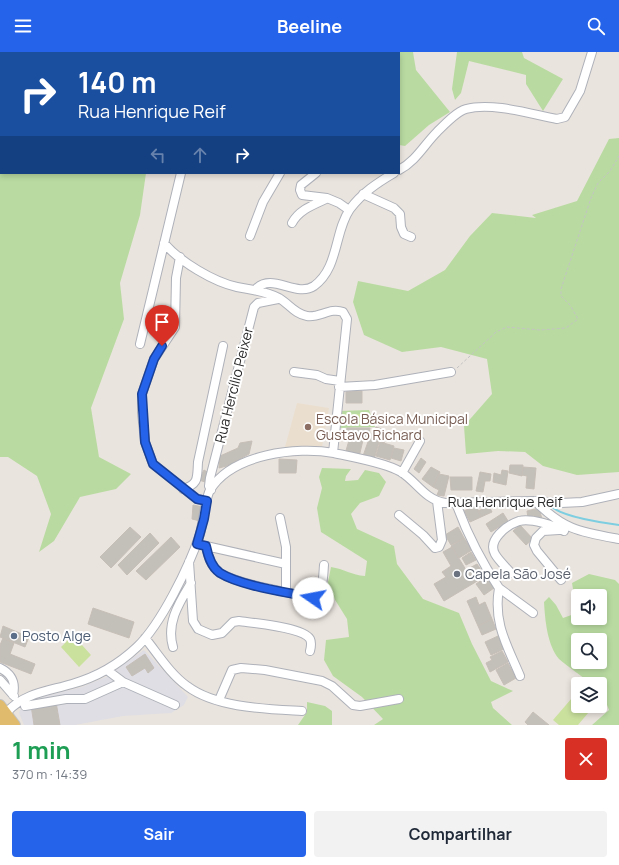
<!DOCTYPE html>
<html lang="pt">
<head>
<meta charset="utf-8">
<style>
  body { margin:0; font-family:Manrope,sans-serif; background:#f2f2f3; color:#1f2937; height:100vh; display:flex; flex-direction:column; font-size:15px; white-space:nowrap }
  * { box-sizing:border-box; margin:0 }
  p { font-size:13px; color:#747a83 }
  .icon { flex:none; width:22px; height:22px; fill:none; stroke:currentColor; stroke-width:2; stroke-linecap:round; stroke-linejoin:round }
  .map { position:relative; height:673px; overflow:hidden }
  .sheet { display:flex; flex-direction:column; background:#fff; flex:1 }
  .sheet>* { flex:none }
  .guide { position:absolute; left:0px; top:0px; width:400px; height:122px; box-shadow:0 2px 6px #0003; background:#1a4fa0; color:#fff; overflow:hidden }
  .tools { position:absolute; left:571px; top:537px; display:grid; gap:8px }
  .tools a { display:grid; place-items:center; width:36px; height:36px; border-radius:4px; background:#fff; box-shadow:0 2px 6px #0003; font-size:20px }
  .pin { position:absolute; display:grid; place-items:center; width:34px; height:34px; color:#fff; margin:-41px -17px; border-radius:50% 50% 50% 0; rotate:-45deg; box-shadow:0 0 4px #0007 }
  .pin .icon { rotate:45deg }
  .me { position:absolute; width:44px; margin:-22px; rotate:282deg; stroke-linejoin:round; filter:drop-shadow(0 0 3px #0008) }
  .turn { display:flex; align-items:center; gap:14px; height:84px; padding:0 12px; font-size:18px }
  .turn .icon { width:52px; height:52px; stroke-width:2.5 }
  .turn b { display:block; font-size:28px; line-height:34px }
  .lanes { display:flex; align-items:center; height:38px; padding:0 12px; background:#0003; justify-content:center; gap:20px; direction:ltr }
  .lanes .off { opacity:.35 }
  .round { display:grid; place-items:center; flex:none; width:42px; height:42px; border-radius:4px; background:#f2f2f3 }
  .overview { display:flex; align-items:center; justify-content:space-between; height:68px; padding:0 12px }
  h1 { font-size:24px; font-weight:700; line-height:30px; color:#1e9e55 }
  .button { display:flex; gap:8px; margin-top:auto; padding:8px 12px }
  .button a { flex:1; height:46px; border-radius:4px; background:#2563eb; color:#fff; font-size:16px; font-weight:700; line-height:46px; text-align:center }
  .button a+a { background:#f2f2f3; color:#1f2937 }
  header { display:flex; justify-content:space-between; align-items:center; height:52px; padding:0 12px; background:#2563eb; color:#fff; font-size:18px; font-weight:700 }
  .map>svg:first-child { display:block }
</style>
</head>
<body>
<header><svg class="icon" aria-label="menu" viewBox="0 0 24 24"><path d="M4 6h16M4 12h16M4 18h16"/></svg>Beeline<svg class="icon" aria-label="search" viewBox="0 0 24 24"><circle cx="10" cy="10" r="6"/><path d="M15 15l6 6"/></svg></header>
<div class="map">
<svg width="619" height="673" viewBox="0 0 619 673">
  <rect width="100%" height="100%" fill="#eae4de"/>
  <path fill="#dfdee4" d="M144,598L188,645L184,653L171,661L123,664L75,673H24L19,661L23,650L82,635L106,625Z"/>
  <path fill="#eadfcf" d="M297,351L329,356L322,395L317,397L285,395Z"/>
  <path fill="#b9dba1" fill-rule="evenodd" d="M0,0L169,1H1V121H146L140,163L120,231L124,267L91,356L99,405L131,422L116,437L80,445L54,489L39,500L51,462L37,424L8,405H0Z
    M335,0H413L416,18L450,60L429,73L405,94L399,93V1Z
    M457,0H522L524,6L563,27L543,59L526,32V23L469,9L461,41L455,48L452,37Z
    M619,86V420L577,423L543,414L525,400L498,399L466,402L464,374L492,342L487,307L441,295L402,300L364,283L353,250L358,229L408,239L445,218L470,184L492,161L536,166L532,163L577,149L609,87Z
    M369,358L375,375L337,376L338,359Z
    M322,416L351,417L346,424L345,429L358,428L365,418L379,421L386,430L379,444L360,451L351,462L357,477L394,494L397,512L423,547L459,561L472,592L491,629L513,639L491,650L493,656L512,673H374L383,667L362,645L333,624L324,608L326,588L349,585L347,567L327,535L331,515C344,517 352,523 365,524L367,509L321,480L317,456L322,436L319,425Z
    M589,522L615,528L619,532V673H592L609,658L604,645L600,641V632H591C581,623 568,615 559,607C547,593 545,567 544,550L549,545L556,553L563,566L577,561L572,531ZM578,544H600V566H578ZM578,588H600V610H578Z
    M307,650L325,654L332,659V673H298L307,660Z"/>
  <path fill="#cae19e" d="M344,362H362L361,372L343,371Z
    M73,583L91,603L79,615L61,595Z
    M578,639V654H594L578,673H559L553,668Z"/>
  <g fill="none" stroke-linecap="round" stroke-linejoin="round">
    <path stroke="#7dcee0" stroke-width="2" d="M552,455C564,465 603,471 619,473"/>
  </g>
  <path fill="#c3bfb9" stroke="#c6bfb8" d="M362,339V351H346V340Z
    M376,375L382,377L380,383L386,385L384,391L369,387L370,381L374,382Z
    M347,376H370L367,389L363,388L359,405L345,402L350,385L356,387L358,381H346Z
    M369,387L379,390L374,408L363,404Z
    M252,389L249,402L234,410V412L219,416L220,404L238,396L240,391Z
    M380,390L394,394L390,408L376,404Z
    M394,396L404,398L401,409L391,406Z
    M421,406L426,410L419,421L414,417Z
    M279,407L297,408L296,421H279Z
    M510,413H523L522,424L509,421Z
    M431,415L440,420L433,435L422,427Z
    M523,415L536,416L534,437L526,436L527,424L522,423Z
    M204,418L209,421L205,430L199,428Z
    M502,418L508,419L506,433L493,430L494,421L501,423Z
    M480,420L491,422L490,429H485L483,440L476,439Z
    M439,422L449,424L444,444L437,443L439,438L433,435Z
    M450,425H472V438H451Z
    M193,453L203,455L200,469L192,467Z
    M476,453L481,465L470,470L464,459Z
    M489,454L492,460L481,465L478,459Z
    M539,456L542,467L537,468L536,464L528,466L527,459Z
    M503,461L510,472L501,477L499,475L491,480L486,472Z
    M520,473L533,487L526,493L513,479Z
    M130,475L141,485L111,516L100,505Z
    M458,475L464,486L451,493L445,483Z
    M150,481L159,491L127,523L118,513Z
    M171,485L180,495L146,528L136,519Z
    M464,486L472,498L459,506L451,494Z
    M452,495L474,531L444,549L434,532L446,525L442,520L451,514L443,500Z
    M471,500L476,508L466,513L462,506Z
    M477,512L485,524L474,531L466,518Z
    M486,525L494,536L484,543L476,532Z
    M476,545L479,553L485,550L492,567L478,574L467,549Z
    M93,556L134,570L129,586L88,572Z
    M492,567L496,577L482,583L478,574Z
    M3,574L29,585L25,595L0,585Z
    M498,584L504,597L491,603L485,590Z
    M3,586L14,591L10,602L35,612L31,622L0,610V593Z
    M502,599L508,610L490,620L486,611L492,608L490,605Z
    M145,602L154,616L148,621L145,616L132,624L126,615Z
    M508,611L516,626L504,633L496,618Z
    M56,650L60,673H34L31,653Z
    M533,660L549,673H528L525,670Z"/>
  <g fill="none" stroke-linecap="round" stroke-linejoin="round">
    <g stroke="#aeb1b9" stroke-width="10">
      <path id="minor" d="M253,0L255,1
        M213,1L214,0
        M399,118C416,109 424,93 437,80C445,72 456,60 466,57C492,50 531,62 557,67L565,65L580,39L592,0
        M316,121L301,133L300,138L302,143L327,146L339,151L349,158
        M363,142L394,156L400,162L401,175L404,182L411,185
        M292,171C299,158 313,153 326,147
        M250,184L263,150L280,121
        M164,191C180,210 214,230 237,235C252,238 265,239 279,246C289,252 295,262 307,264C320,266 330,255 343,260L347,267L333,401
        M180,205L176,226L175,275L154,307L142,342V360L145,390L153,412L197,447L207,449
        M256,237C272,220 296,246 314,234C339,216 334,180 350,157C362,141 377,131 394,121
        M140,292L181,121
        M294,320L317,323L326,327L340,329
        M339,335L375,333L451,320
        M402,421L420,389
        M183,437C199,432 197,426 198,410L223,294
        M211,438L209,434L210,426L254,255L258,251L278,247
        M535,449C564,478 580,480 619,487
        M456,451C467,482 481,509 499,536C493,571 507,593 520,624
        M399,463L423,483L435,496L439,495L442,488L437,449
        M280,466L286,495V540
        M559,478L543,479L536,486L534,493L537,499L561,528
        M197,492L206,494C208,504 211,515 220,521C240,533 289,540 313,546C324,539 323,524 324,513
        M206,494L286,512
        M189,510L193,569L198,577L212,583L222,581L233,570L239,569C252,571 303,575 310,587C312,591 311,595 310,599
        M511,521C506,515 499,509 495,502C487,488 507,473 519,469C531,466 553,473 564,479
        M499,536L533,561
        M145,586C158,602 170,622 187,634C216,656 267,657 302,659
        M173,595C166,571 179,551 191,531
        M0,616C12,622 16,630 13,643
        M107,618L123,630L175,653
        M0,628L14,644
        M219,648L232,618L241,616L265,618L322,629L332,634L353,653L360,654L399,647
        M25,654L66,647H85L123,630
        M7,660C24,641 49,639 72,632C97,625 118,613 137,595C161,572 189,515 200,482C203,471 205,447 210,438C232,402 297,394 334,401C352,405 387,411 401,420C417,430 424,447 445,451L535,449L561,451L582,450L619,442"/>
    </g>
    <g stroke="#c3c3c3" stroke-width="12">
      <path id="major" d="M0,653L15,673
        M0,665L6,673"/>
    </g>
    <path stroke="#c3c3c3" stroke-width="1" stroke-dasharray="3 2" stroke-linecap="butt" d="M457,316L496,280L507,275L540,278L566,276L578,267L570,253L561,244V237L591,146L598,131L610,119L619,104"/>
    <use href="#minor" stroke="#fff" stroke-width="8"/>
    <use href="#major" stroke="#e0bb6d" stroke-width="10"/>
  </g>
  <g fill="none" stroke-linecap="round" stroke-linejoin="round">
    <g stroke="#184099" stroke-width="10">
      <path id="route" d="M162,294L154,307L142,342L145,390L153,412L197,447L207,449L204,467L197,492L206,494C208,504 211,515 220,521C241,534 287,540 313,546"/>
    </g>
    <use href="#route" stroke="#2563eb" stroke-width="7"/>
  </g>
  <circle fill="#8d6e63" stroke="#fff" stroke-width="1.5" cx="308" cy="375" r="4"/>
  <circle fill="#6b7280" stroke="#fff" stroke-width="1.5" cx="457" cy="522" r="4"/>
  <circle fill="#5c6f8a" stroke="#fff" stroke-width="1.5" cx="14" cy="584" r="4"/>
  <g text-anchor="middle" stroke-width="4" stroke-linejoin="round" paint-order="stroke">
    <g font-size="14" fill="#2a2a2a" stroke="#fff">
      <text transform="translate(234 333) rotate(-76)" y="5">Rua Hercílio Peixer</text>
      <text x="505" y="455">Rua Henrique Reif</text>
    </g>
    <g font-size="14" fill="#785e54" stroke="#fff" text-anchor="start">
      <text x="316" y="372">Escola Básica Municipal<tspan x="316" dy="16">Gustavo Richard</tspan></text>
    </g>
    <g font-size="14" fill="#5b616d" stroke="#fff" text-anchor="start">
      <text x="465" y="527">Capela São José</text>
    </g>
    <g font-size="14" fill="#4e5e75" stroke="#fff" text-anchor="start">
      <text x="22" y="589">Posto Alge</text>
    </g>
  </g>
</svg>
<div class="tools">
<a><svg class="icon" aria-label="sound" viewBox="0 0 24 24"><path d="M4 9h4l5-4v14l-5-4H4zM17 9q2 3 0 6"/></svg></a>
<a><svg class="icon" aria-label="search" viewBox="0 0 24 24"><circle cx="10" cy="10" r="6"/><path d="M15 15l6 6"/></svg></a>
<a><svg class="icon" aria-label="layers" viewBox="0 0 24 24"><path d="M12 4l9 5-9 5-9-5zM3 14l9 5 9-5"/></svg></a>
</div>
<div class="pin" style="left:162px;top:294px;background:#d93025"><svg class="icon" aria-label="arrive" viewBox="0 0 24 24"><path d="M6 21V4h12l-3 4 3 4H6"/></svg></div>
<svg class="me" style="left:313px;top:546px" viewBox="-20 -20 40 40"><circle r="19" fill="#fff"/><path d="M0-13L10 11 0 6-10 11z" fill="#2563eb"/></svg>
<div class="guide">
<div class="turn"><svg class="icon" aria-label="right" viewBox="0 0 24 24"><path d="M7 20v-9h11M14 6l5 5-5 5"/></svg><div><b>140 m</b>Rua Henrique Reif</div></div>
<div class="lanes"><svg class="icon off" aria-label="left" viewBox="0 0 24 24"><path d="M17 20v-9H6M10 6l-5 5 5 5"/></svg><svg class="icon off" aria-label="ahead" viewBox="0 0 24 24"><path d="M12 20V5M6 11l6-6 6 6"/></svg><svg class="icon" aria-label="right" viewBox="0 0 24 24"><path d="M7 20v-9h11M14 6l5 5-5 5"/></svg></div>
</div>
</div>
<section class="sheet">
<div class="overview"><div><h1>1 min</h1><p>370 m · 14:39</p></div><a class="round" style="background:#d93025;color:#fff"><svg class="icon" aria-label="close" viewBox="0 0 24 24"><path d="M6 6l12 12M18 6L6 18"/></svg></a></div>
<div class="button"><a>Sair</a><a>Compartilhar</a></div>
</section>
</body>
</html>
